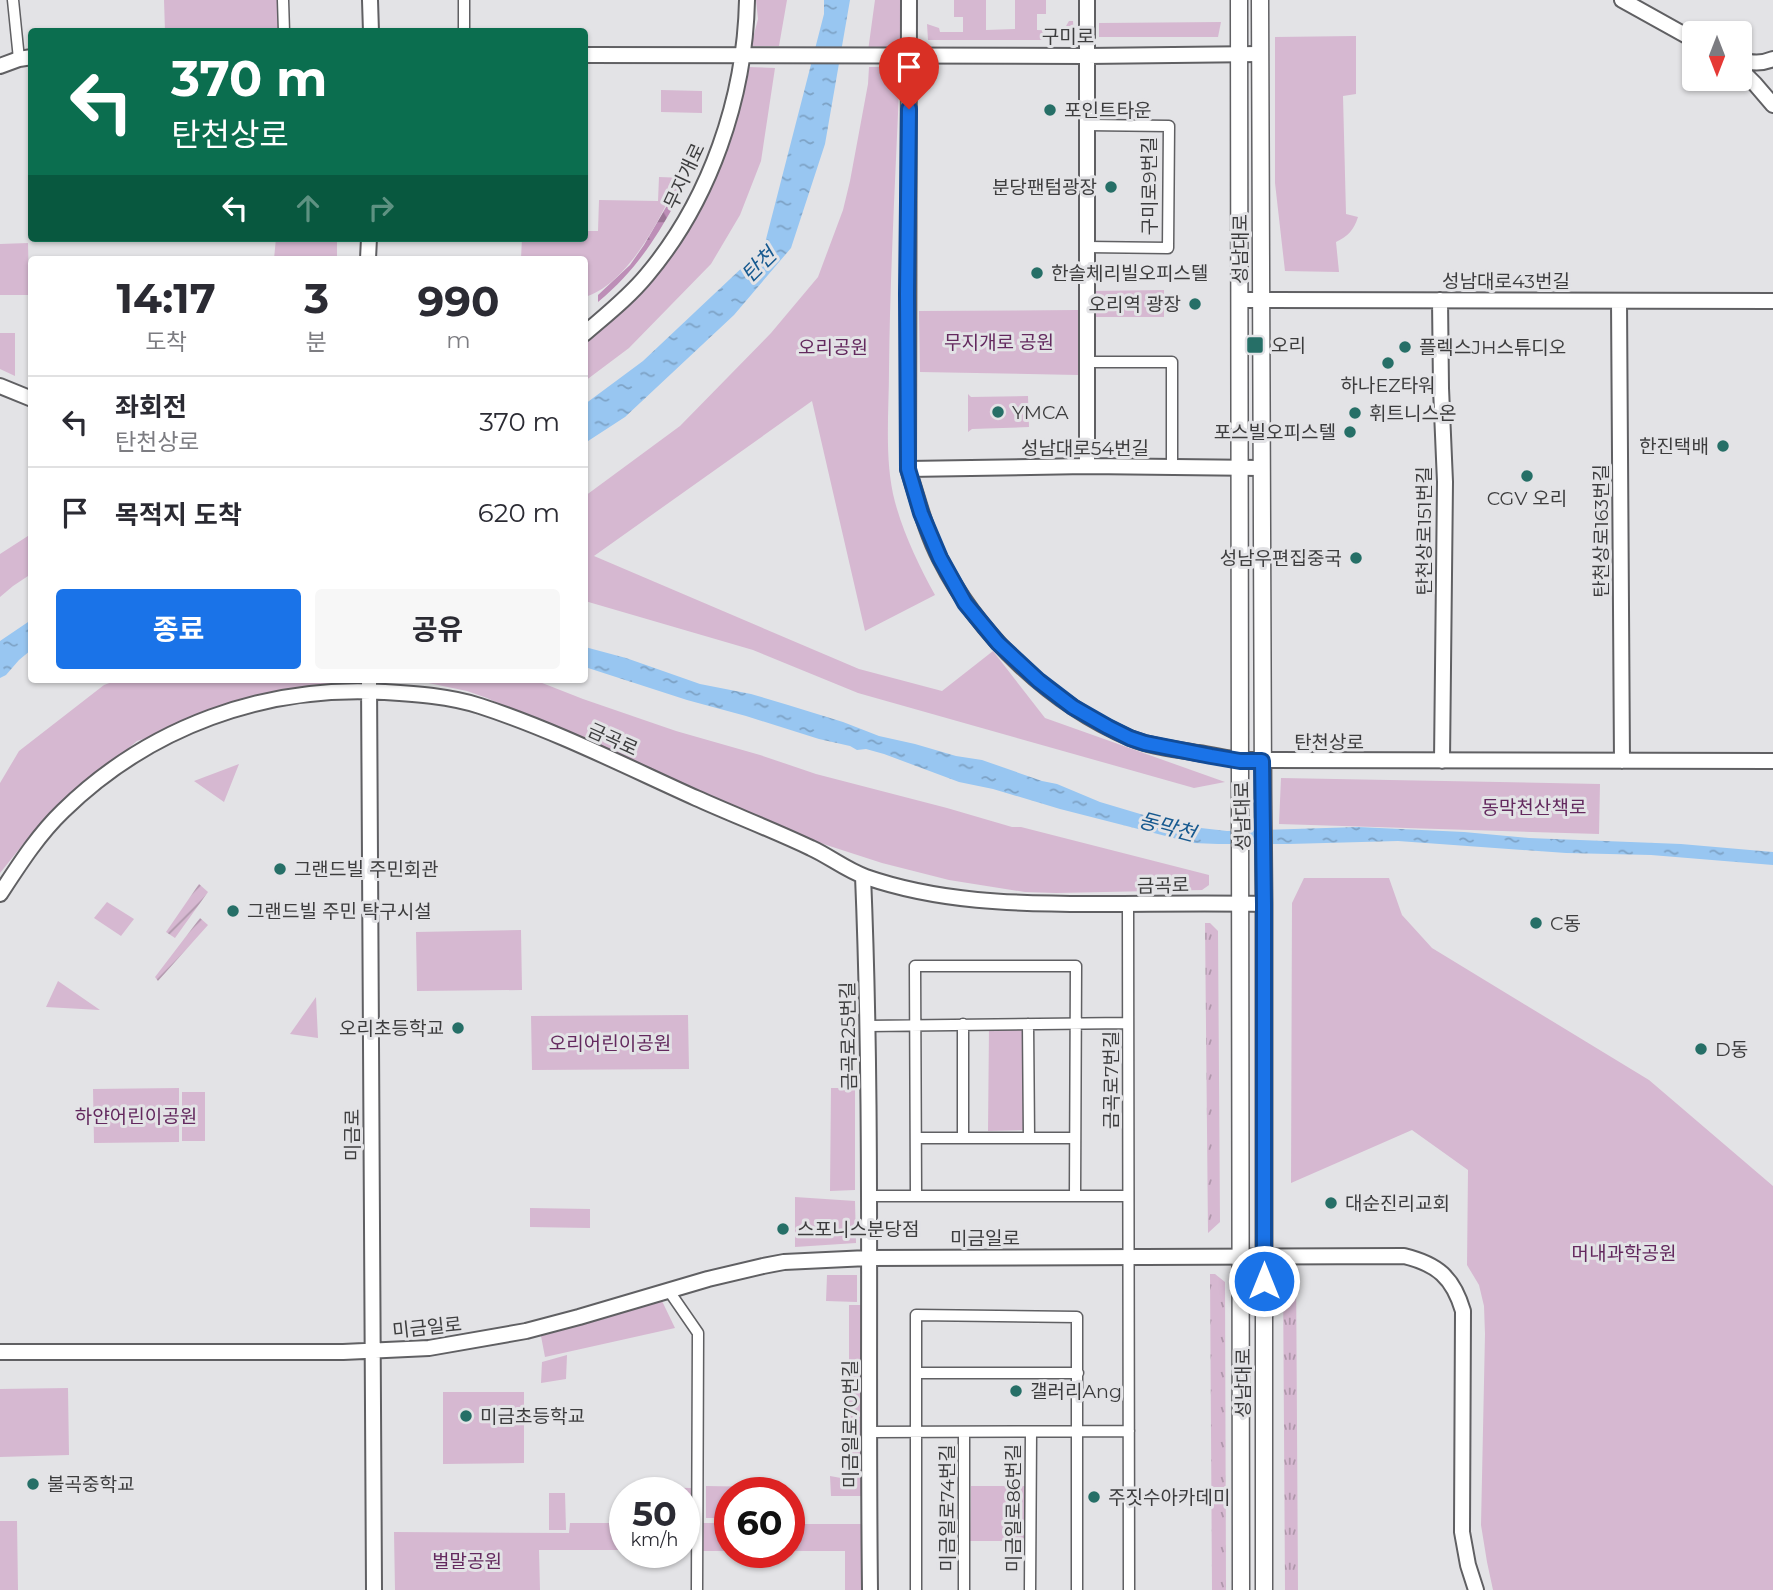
<!DOCTYPE html>
<html lang="ko">
<head>
<meta charset="utf-8">
<style>
  body { margin:0; font-family:Montserrat,"Noto Sans KR",sans-serif; background:#f7f7f7; color:#2b2b33; height:100vh; display:flex; flex-direction:column; font-size:26px; white-space:nowrap }
  * { box-sizing:border-box; margin:0 }
  p { font-size:23px; color:#7c7c81 }
  .icon { flex:none; width:38px; height:38px; fill:none; stroke:currentColor; stroke-width:2; stroke-linecap:round; stroke-linejoin:round }
  .map { position:relative; flex:1; overflow:hidden }
  .panel { position:absolute; left:28px; top:256px; width:560px; height:427px; display:flex; flex-direction:column; background:#fff; border-radius:7px; box-shadow:0 2px 5px #0004 }
  .panel>* { flex:none }
  .top-card { position:absolute; left:28px; top:28px; width:560px; height:214px; border-radius:7px; box-shadow:0 2px 5px #0004; background:#0b6e4f; color:#fff; overflow:hidden }
  .needle { width:46px; rotate:180deg }
  .controls { position:absolute; left:1682px; top:21px; display:grid; gap:14px }
  .controls a { display:grid; place-items:center; width:70px; height:70px; border-radius:7px; background:#fff; box-shadow:0 2px 5px #0004; font-size:35px }
  .speed { position:absolute; left:609px; top:1477px; display:flex; gap:14px; font-size:35px; font-weight:700; text-align:center }
  .speed>* { display:grid; place-content:center; width:91px; height:91px; border-radius:50%; background:#fff; box-shadow:0 2px 5px #0004; line-height:1 }
  .speed small { font-size:18px; font-weight:400 }
  .speed .limit { border:10px solid #d22; background:#fff; color:#111 }
  .pin { position:absolute; display:grid; place-items:center; width:60px; height:60px; color:#fff; margin:-72px -30px; border-radius:50% 50% 50% 0; rotate:-45deg; box-shadow:0 0 7px #0007 }
  .pin .icon { rotate:45deg }
  .me { position:absolute; width:77px; margin:-38px; rotate:0deg; stroke-linejoin:round; filter:drop-shadow(0 0 5px #0008) }
  .turn { display:flex; align-items:center; gap:24px; height:147px; padding:0 28px; font-size:32px }
  .turn .icon { width:91px; height:91px; stroke-width:2.5 }
  .turn b { display:block; font-size:49px; line-height:60px }
  .lanes { display:flex; align-items:center; height:66px; padding:0 28px; background:#0003; justify-content:center; gap:35px; direction:ltr }
  .lanes .off { opacity:.35 }
  .eta { display:flex; justify-content:space-evenly; align-items:center; height:119px; text-align:center }
  .eta b { font-size:42px; font-weight:700; line-height:49px }
  .button { display:flex; gap:14px; margin-top:auto; padding:14px 28px }
  .button a { flex:1; height:80px; border-radius:7px; background:#1a73e8; color:#fff; font-size:28px; font-weight:700; line-height:80px; text-align:center }
  .button a+a { background:#f7f7f7; color:#2b2b33 }
  ul { padding:0; list-style:none }
  li { display:flex; align-items:center; gap:21px; height:91px; padding:0 28px; border-top:2px solid #e1e1e2 }
  li div { flex:1 }
  li b { display:block; font-size:26px }
  li em { font-style:normal }
  .map>svg:first-child { display:block }
</style>
</head>
<body>
<div class="map">
<svg width="1773" height="1590" viewBox="0 0 1773 1590">
  <defs>
    <pattern id="grass-tufts" width="24" height="20" patternUnits="userSpaceOnUse" patternTransform="scale(1.75)"><rect width="24" height="20" fill="#d6b8d1"/><path d="M3 7l-1-3M5 7V3M7 7l1-3M15 17l-1-3M17 17v-4M19 17l1-3" fill="none" stroke="#af97ab"/></pattern>
    <pattern id="forest-firs" width="22" height="20" patternUnits="userSpaceOnUse" patternTransform="scale(1.75)"><rect width="22" height="20" fill="#bd8eb7"/><path d="M5 1l3.5 6h-7zM16 11l3.5 6h-7z" fill="#9b7596"/></pattern>
    <pattern id="garden-furrows" width="10" height="10" patternUnits="userSpaceOnUse" patternTransform="scale(1.75)"><rect width="10" height="10" fill="#d6b8d1"/><path d="M-1 1l2-2M0 10L10 0M9 11l2-2" fill="none" stroke="#af97ab"/></pattern>
    <pattern id="water-ripples" width="26" height="14" patternUnits="userSpaceOnUse" patternTransform="scale(1.75)"><rect width="26" height="14" fill="#98c6f1"/><path d="M2 4q2-2 4 0t4 0M15 11q2-2 4 0t4 0" fill="none" stroke="#7da2c5"/></pattern>
  </defs>
  <rect width="100%" height="100%" fill="#e3e3e6"/>
  <path fill="url(#grass-tufts)" d="M1205,923H1210L1218,931L1220,1222L1208,1233Z
    M1296,1261L1298,1590H1285L1283,1272Z
    M1210,1274H1215L1225,1282L1226,1590H1212Z"/>
  <path fill="url(#forest-firs)" d="M669,202H676C653,243 634,272 598,302V295L630,265L644,245Z"/>
  <path fill="#d6b8d1" d="M164,0H278L279,31H165Z
    M756,0H787L779,46H751L758,19Z
    M875,0H903V50L868,51Z
    M954,0H986V30L1015,29V0H1046V14H1037V30L1063,31L1069,21H1073L1074,40H928L927,24L939,28L940,32H963V17H954Z
    M1221,22L1218,37H1099V23Z
    M1356,36V94L1343,96L1346,214L1358,217C1354,230 1348,236 1336,242L1339,272L1285,271L1275,183V37Z
    M748,67L775,68L761,161L740,215L711,264L629,348L585,381V339L653,276L738,109Z
    M869,67H900C896,168 890,269 889,370C889,413 884,460 895,502C904,535 919,566 935,595L865,631L812,401L594,556L859,669L942,691L993,651L1045,718L1225,782L1194,788L858,693L753,650L585,601V496L680,426L771,333L818,277L843,210L850,181L868,84Z
    M661,90L702,91V113L661,112Z
    M659,177L685,178L674,201H668C652,234 622,286 585,297L584,259H521L522,238H584L585,231H598L599,200L658,201Z
    M276,238H337V259H274Z
    M28,243L29,295H0V244Z
    M1164,290V317H1091V291Z
    M1078,310V375L920,372L919,311Z
    M0,333H15V376L0,369Z
    M968,394L971,397L1028,396L1029,427L972,429L968,432Z
    M31,534V574L13,586L0,597V554Z
    M120,679H355V691L230,711L137,741L41,822L0,873V783L19,751L104,685Z
    M409,679H532L583,699L676,731L760,755L816,774L947,808L1012,827H1021L1209,875V885L1202,890L1056,893L1025,892L949,880L882,863L811,840L754,814L556,730L487,698L467,691Z
    M239,764L224,802L194,781Z
    M1281,778L1600,784L1599,834L1279,824Z
    M1304,878H1389L1402,915L1432,948L1649,1080L1773,1186V1590H1493L1487,1562L1481,1525L1485,1334L1484,1306L1479,1285L1467,1265L1468,1170L1412,1130L1291,1183L1292,903Z
    M107,902L134,919L121,936L94,918Z
    M521,930L522,990L417,991L416,932Z
    M58,981L100,1010L46,1007Z
    M316,997L318,1038L290,1034Z
    M688,1015L689,1069L532,1070L531,1016Z
    M1026,1026L1027,1130L988,1131L989,1027Z
    M179,1088V1142L94,1143L93,1089Z
    M831,1088H855V1190L830,1191Z
    M182,1092H205V1141H182Z
    M795,1197L855,1201L856,1243L795,1247Z
    M530,1208L590,1209V1228L530,1227Z
    M827,1275H857V1302L826,1301Z
    M662,1301L675,1328L545,1357L541,1336Z
    M849,1305H861V1458L849,1459Z
    M567,1355L566,1379L541,1383L542,1362Z
    M68,1388L69,1455L0,1457V1389Z
    M443,1392H524V1463L443,1464Z
    M841,1465H862V1496H831L830,1476L841,1478Z
    M706,1486L768,1487V1493H730V1518H706Z
    M971,1486H1027V1541H970Z
    M627,1487L692,1488L693,1520H684V1493H627Z
    M549,1493H565L566,1530H549Z
    M0,1521H17L18,1590H0Z
    M570,1523H625V1550H539L540,1590H395L394,1532L569,1533Z
    M684,1523H730V1551H684Z
    M789,1524H862V1590H845V1551H789Z"/>
  <path fill="url(#garden-furrows)" d="M199,884L208,892L175,938L166,932Z
    M200,918L208,925L158,981L155,977Z"/>
  <path fill="url(#water-ripples)" d="M824,0H850L825,144L791,248L734,315L625,417L585,443V404L643,361L764,247L824,14Z
    M31,620V650L19,660L6,675L0,678V641Z
    M585,647L626,658L700,684L751,694L788,705L843,722L879,736L915,744L956,756L982,760L1042,781L1057,784L1100,802L1157,819L1192,827L1227,831L1358,827L1464,832L1529,838L1681,844L1773,852V865L1651,855L1566,853L1398,841L1289,844H1218L1193,843L1060,809L993,789L959,782L884,754L866,749L857,750L850,746L819,739L746,716L687,700L585,667Z"/>
  <g fill="none" stroke-linecap="round" stroke-linejoin="round">
    <g stroke="#606063" stroke-width="13">
      <path id="street" d="M13,0L19,59
        M283,0L284,32
        M464,0V32
        M1087,247L1168,248L1169,126L1087,125
        M1087,362H1172V466
        M1128,904L1129,1590
        M1028,1024L1029,1138
        M867,1026L1128,1023
        M916,1138H1075
        M963,1138V1024
        M869,1196H1128
        M916,1196L915,966H1076L1075,1196
        M669,1291L698,1333L697,1590
        M916,1373H1078
        M869,1432L1129,1431
        M964,1432V1590
        M916,1590V1315L1077,1317V1590
        M1030,1590L1031,1432"/>
    </g>
    <g stroke="#606063" stroke-width="18">
      <path id="secondary" d="M370,0L371,32
        M909,0L908,469C918,499 925,530 940,559C979,636 1050,704 1130,738C1151,747 1176,749 1198,753C1212,755 1226,758 1240,760L1773,761
        M1087,0V466
        M1622,0L1694,40
        M584,55L1087,56L1260,54
        M1740,60C1752,63 1761,64 1773,59
        M0,66L19,59L32,57
        M1740,69L1755,84L1773,105
        M368,259L369,238
        M1240,300L1773,301
        M1440,300L1441,388L1445,482L1442,761
        M1619,301L1622,761
        M584,334C606,315 629,297 647,275C710,200 745,98 747,0
        M0,386L32,399
        M908,469L1087,466L1261,468
        M369,679L374,1590
        M863,876C873,1114 867,1352 870,1590
        M0,894C19,865 38,835 63,811C149,727 264,685 384,692C416,694 449,696 480,706C554,730 625,766 696,798C734,815 773,830 811,848C829,856 846,870 866,877C938,902 1015,904 1091,904C1149,904 1207,903 1264,904
        M0,1352H343L429,1348L526,1331L579,1317L708,1279L763,1266L784,1262L868,1258L1404,1256C1437,1264 1453,1277 1463,1311L1462,1532L1468,1565L1476,1590"/>
    </g>
    <g stroke="#606063" stroke-width="19">
      <path id="primary" d="M1239,0L1241,1590
        M1260,0L1263,794L1264,904V1590"/>
    </g>
    <use href="#street" stroke="#fff" stroke-width="10"/>
    <use href="#secondary" stroke="#fff" stroke-width="14"/>
    <use href="#primary" stroke="#fff" stroke-width="16"/>
  </g>
  <g fill="none" stroke-linecap="round" stroke-linejoin="round">
    <g stroke="#114b97" stroke-width="18">
      <path id="route" d="M909,109L907,294L908,469L921,513L940,558L965,603L998,643L1039,681L1073,707L1108,727L1130,738L1145,743L1211,756L1240,761H1262L1264,904V1281"/>
    </g>
    <use href="#route" stroke="#1a73e8" stroke-width="12"/>
  </g>
  <g fill="#266f67" stroke="#e3e3e6" stroke-width="2.5">
    <circle cx="1050" cy="110" r="7"/>
    <circle cx="1111" cy="187" r="7"/>
    <circle cx="1037" cy="273" r="7"/>
    <circle cx="1195" cy="304" r="7"/>
    <rect x="1246" y="336" width="18" height="18" rx="3.5"/>
    <circle cx="1405" cy="347" r="7"/>
    <circle cx="1388" cy="363" r="7"/>
    <circle cx="998" cy="412" r="7"/>
    <circle cx="1355" cy="413" r="7"/>
    <circle cx="1350" cy="432" r="7"/>
    <circle cx="1723" cy="446" r="7"/>
    <circle cx="1527" cy="476" r="7"/>
    <circle cx="1356" cy="558" r="7"/>
    <circle cx="280" cy="869" r="7"/>
    <circle cx="233" cy="911" r="7"/>
    <circle cx="1536" cy="923" r="7"/>
    <circle cx="458" cy="1028" r="7"/>
    <circle cx="1701" cy="1049" r="7"/>
    <circle cx="1331" cy="1203" r="7"/>
    <circle cx="783" cy="1229" r="7"/>
    <circle cx="1016" cy="1391" r="7"/>
    <circle cx="466" cy="1416" r="7"/>
    <circle cx="33" cy="1484" r="7"/>
    <circle cx="1094" cy="1497" r="7"/>
  </g>
  <g text-anchor="middle" stroke-width="6" stroke-linejoin="round" paint-order="stroke">
    <g font-size="19" fill="#3d3d3e" stroke="#e3e3e6">
      <text x="1068" y="43">구미로</text>
      <text transform="translate(684 176) rotate(-65)" y="7">무지개로</text>
      <text transform="translate(1149 186) rotate(-90)" y="7">구미로9번길</text>
      <text transform="translate(1240 249) rotate(-90)" y="7">성남대로</text>
      <text x="1506" y="288">성남대로43번길</text>
      <text x="1085" y="455">성남대로54번길</text>
      <text transform="translate(1424 531) rotate(-90)" y="7">탄천상로151번길</text>
      <text transform="translate(1601 531) rotate(-90)" y="7">탄천상로163번길</text>
      <text transform="translate(613 739) rotate(24)" y="7">금곡로</text>
      <text x="1329" y="749">탄천상로</text>
      <text transform="translate(1242 816) rotate(-91)" y="7">성남대로</text>
      <text transform="translate(1163 885) rotate(-1)" y="7">금곡로</text>
      <text transform="translate(848 1036) rotate(-91)" y="7">금곡로25번길</text>
      <text transform="translate(1111 1080) rotate(-90)" y="7">금곡로7번길</text>
      <text transform="translate(352 1135) rotate(-90)" y="7">미금로</text>
      <text x="985" y="1245">미금일로</text>
      <text transform="translate(427 1327) rotate(-6)" y="7">미금일로</text>
      <text transform="translate(1243 1383) rotate(-90)" y="7">성남대로</text>
      <text transform="translate(850 1424) rotate(-90)" y="7">미금일로70번길</text>
      <text transform="translate(947 1508) rotate(-90)" y="7">미금일로74번길</text>
      <text transform="translate(1013 1508) rotate(-90)" y="7">미금일로86번길</text>
    </g>
    <g font-size="19" fill="#3d3d3e" stroke="#e3e3e6" text-anchor="start">
      <text x="1064" y="117">포인트타운</text>
      <text x="1097" y="194" text-anchor="end">분당팬텀광장</text>
      <text x="1051" y="280">한솔체리빌오피스텔</text>
      <text x="1181" y="311" text-anchor="end">오리역 광장</text>
      <text x="1271" y="352">오리</text>
      <text x="1419" y="354">플렉스JH스튜디오</text>
      <text x="1388" y="392" text-anchor="middle">하나EZ타워</text>
      <text x="1012" y="419">YMCA</text>
      <text x="1369" y="420">휘트니스온</text>
      <text x="1336" y="439" text-anchor="end">포스빌오피스텔</text>
      <text x="1709" y="453" text-anchor="end">한진택배</text>
      <text x="1527" y="505" text-anchor="middle">CGV 오리</text>
      <text x="1342" y="565" text-anchor="end">성남우편집중국</text>
      <text x="294" y="876">그랜드빌 주민회관</text>
      <text x="247" y="918">그랜드빌 주민 탁구시설</text>
      <text x="1550" y="930">C동</text>
      <text x="444" y="1035" text-anchor="end">오리초등학교</text>
      <text x="1715" y="1056">D동</text>
      <text x="1345" y="1210">대순진리교회</text>
      <text x="797" y="1236">스포니스분당점</text>
      <text x="1030" y="1398">갤러리Ang</text>
      <text x="480" y="1423">미금초등학교</text>
      <text x="47" y="1491">불곡중학교</text>
      <text x="1108" y="1504">주짓수아카데미</text>
    </g>
    <g font-size="19" fill="#63295e" stroke="#e3e3e6">
      <text x="999" y="349">무지개로 공원</text>
      <text x="833" y="354">오리공원</text>
      <text x="1534" y="814">동막천산책로</text>
      <text x="610" y="1050">오리어린이공원</text>
      <text x="136" y="1123">하얀어린이공원</text>
      <text x="1624" y="1260">머내과학공원</text>
      <text x="467" y="1568">벌말공원</text>
    </g>
    <g font-size="21" font-style="italic" fill="#16598f" stroke="#e3e3e6">
      <text transform="translate(759 265) rotate(-45)" y="7">탄천</text>
      <text transform="translate(1167 827) rotate(15)" y="7">동막천</text>
    </g>
  </g>
</svg>
<div class="controls">
<a><svg class="needle" viewBox="-14 -14 28 28"><path d="M0-13l5 13h-10z" fill="#e53935"/><path d="M0 13l5-13h-10z" fill="#7c7c81"/></svg></a>
</div>
<div class="speed"><div>50<small>km/h</small></div><div class="limit">60</div></div>
<div class="pin" style="left:909px;top:109px;background:#d93025"><svg class="icon" aria-label="arrive" viewBox="0 0 24 24"><path d="M6 21V4h12l-3 4 3 4H6"/></svg></div>
<svg class="me" style="left:1264px;top:1281px" viewBox="-20 -20 40 40"><circle r="17" fill="#1a73e8" stroke="#fff" stroke-width="3"/><path d="M0-11L8 9 0 5-8 9z" fill="#fff"/></svg>
<div class="top-card">
<div class="turn"><svg class="icon" aria-label="left" viewBox="0 0 24 24"><path d="M17 20v-9H6M10 6l-5 5 5 5"/></svg><div><b>370 m</b>탄천상로</div></div>
<div class="lanes"><svg class="icon" aria-label="left" viewBox="0 0 24 24"><path d="M17 20v-9H6M10 6l-5 5 5 5"/></svg><svg class="icon off" aria-label="ahead" viewBox="0 0 24 24"><path d="M12 20V5M6 11l6-6 6 6"/></svg><svg class="icon off" aria-label="right" viewBox="0 0 24 24"><path d="M7 20v-9h11M14 6l5 5-5 5"/></svg></div>
</div>
<section class="panel">
<div class="eta">
<div><b>14:17</b><p>도착</p></div>
<div><b>3</b><p>분</p></div>
<div><b>990</b><p>m</p></div>
</div>
<ul>
<li><svg class="icon" aria-label="left" viewBox="0 0 24 24"><path d="M17 20v-9H6M10 6l-5 5 5 5"/></svg><div><b>좌회전</b><p>탄천상로</p></div><em>370 m</em></li>
<li><svg class="icon" aria-label="arrive" viewBox="0 0 24 24"><path d="M6 21V4h12l-3 4 3 4H6"/></svg><div><b>목적지 도착</b></div><em>620 m</em></li>
</ul>
<div class="button"><a>종료</a><a>공유</a></div>
</section>
</div>
</body>
</html>
